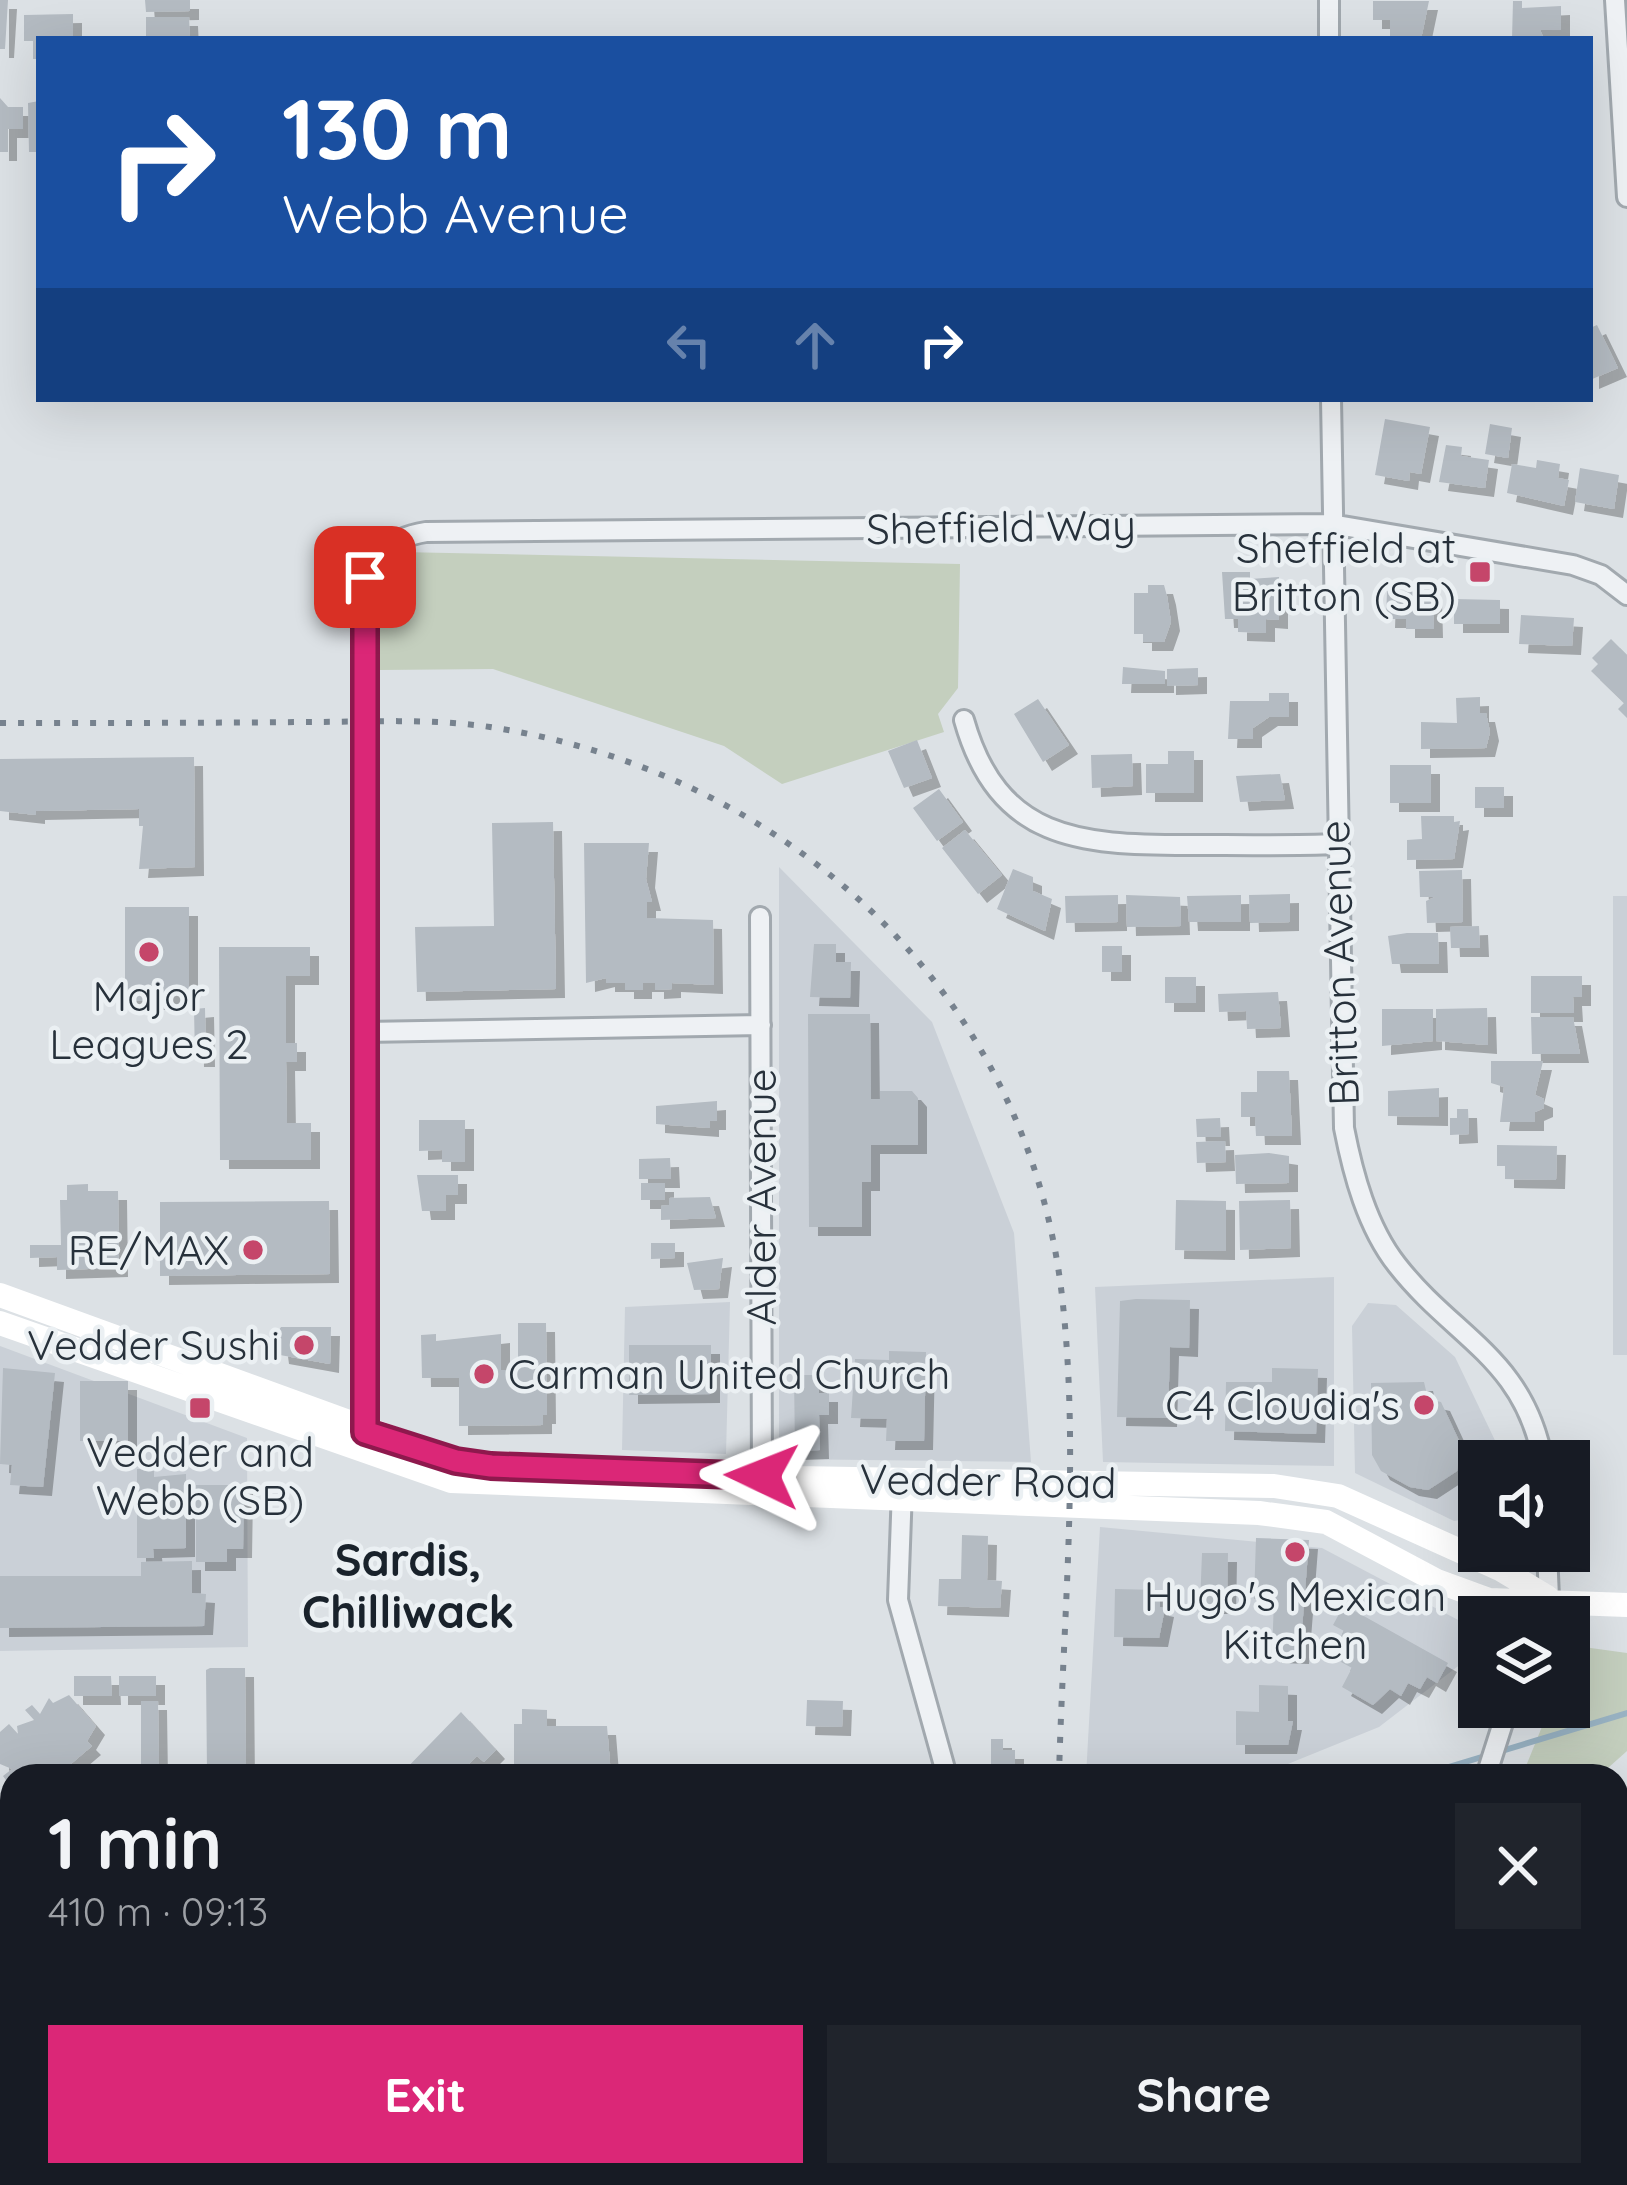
<!DOCTYPE html>
<html lang="en">
<head>
<meta charset="utf-8">
<style>
  body { margin:0; font-family:Quicksand,sans-serif; background:#20242c; color:#f1f3f6; height:100vh; display:flex; flex-direction:column; font-size:45px; white-space:nowrap }
  * { box-sizing:border-box; margin:0 }
  p { font-size:39px; color:#9ea1a6 }
  .icon { flex:none; width:66px; height:66px; fill:none; stroke:currentColor; stroke-width:2; stroke-linecap:round; stroke-linejoin:round }
  .map { position:relative; flex:1; overflow:hidden }
  .sheet { position:absolute; left:0px; top:1764px; width:1629px; height:423px; display:flex; flex-direction:column; background:#171b24; border-radius:36px 36px 0 0; box-shadow:0 12px 48px #0002 }
  .sheet>* { flex:none }
  .guide { position:absolute; left:36px; top:36px; width:1557px; height:366px; border-radius:0px; box-shadow:0 12px 48px #0002; background:#1a4fa0; color:#fff; overflow:hidden }
  .tools { position:absolute; left:1458px; top:1440px; display:grid; gap:24px }
  .tools a { display:grid; place-items:center; width:132px; height:132px; border-radius:0px; background:#171b24; box-shadow:0 12px 48px #0002; font-size:60px }
  .pin { position:absolute; display:grid; place-items:center; width:102px; height:102px; color:#fff; margin:-51px; border-radius:24px; box-shadow:0 6px 18px #0006 }
  .me { position:absolute; width:132px; margin:-66px; rotate:272deg; stroke-linejoin:round; filter:drop-shadow(0 0 9px #0008) }
  .turn { display:flex; align-items:center; gap:42px; height:252px; padding:0 48px; font-size:54px }
  .turn .icon { width:156px; height:156px; stroke-width:2.5 }
  .turn b { display:block; font-size:84px; line-height:102px }
  .lanes { display:flex; align-items:center; height:114px; padding:0 48px; background:#0003; justify-content:center; gap:60px; direction:ltr }
  .lanes .off { opacity:.35 }
  .round { display:grid; place-items:center; flex:none; width:126px; height:126px; border-radius:0px; background:#20242c }
  .overview { display:flex; align-items:center; justify-content:space-between; height:204px; padding:0 48px }
  h1 { font-size:72px; font-weight:700; line-height:90px }
  .primary-button { display:flex; gap:24px; margin-top:auto; padding:24px 48px }
  .primary-button a { flex:1; height:138px; border-radius:0px; background:#db2777; color:#fff; font-size:48px; font-weight:700; line-height:138px; text-align:center }
  .primary-button a+a { background:#20242c; color:#f1f3f6 }
  .map>svg:first-child { display:block }
</style>
</head>
<body>
<div class="map">
<svg width="1627" height="2185" viewBox="0 0 1627 2185">
  <defs>
    <filter id="shadow"><feDropShadow dx="9" dy="9" stdDeviation="0" flood-color="#0004"/></filter>
  </defs>
  <rect width="100%" height="100%" fill="#dce1e5"/>
  <path fill="#cad0d7" d="M779,867L932,1022L1014,1233L1031,1462L779,1459Z
    M1613,896H1627V1355H1613Z
    M1334,1277V1466L1103,1462L1095,1287Z
    M730,1302L726,1454L622,1450L625,1307Z
    M1368,1303L1396,1305L1455,1357L1502,1455L1501,1461H1479V1517L1454,1521L1355,1473L1352,1326Z
    M0,1346L247,1438L248,1647L0,1651Z
    M1100,1527L1322,1548L1479,1631V1650L1379,1727L1258,1776H1086Z"/>
  <path fill="#c4cfbe" d="M400,552L960,564L958,688L938,714L944,732L782,784L724,746L493,669L380,670C380,631 367,577 400,552Z
    M1569,1645L1627,1653V1751L1599,1776H1522L1550,1707H1569Z"/>
  <g fill="none" stroke-linecap="round" stroke-linejoin="round">
    <path stroke="#99b3c4" stroke-width="6" d="M1419,1776L1627,1713
      M856,2185L863,2175"/>
  </g>
  <path fill="#b4bbc2" filter="url(#shadow)" d="M0,0H8L5,49H0Z
    M145,0H190V11L146,12Z
    M1373,1H1429L1421,39H1390V20H1373Z
    M1513,1H1522V8L1561,6V30H1540L1544,39H1512Z
    M73,14V39H39V59H33V41H24V15Z
    M146,17H189L190,39H146Z
    M0,98L8,107H23V129H8V152H0Z
    M39,101V152H29L28,103Z
    M1597,325L1618,368L1590,380V328Z
    M1385,419L1430,427L1421,474L1410,472L1409,481L1375,475Z
    M1490,424L1512,428L1508,458L1485,454Z
    M1446,445L1462,447L1461,456L1489,460L1485,488L1439,482Z
    M1537,460L1560,464L1558,478L1569,480L1564,506L1507,493L1512,464L1536,468Z
    M1580,468L1619,475L1614,509L1575,502Z
    M1222,572H1250V579L1279,577V620L1266,619V633L1238,632V619H1225Z
    M1148,585H1164L1167,596L1171,622L1164,642H1143V634H1134V593H1148Z
    M1387,591L1433,592L1434,629H1406V619H1386Z
    M1454,599L1500,600V624H1454Z
    M1521,615L1574,618L1572,646L1519,644Z
    M1611,639L1627,655V718L1618,709L1624,703L1591,671L1598,664L1592,658Z
    M1123,667L1165,671V684H1122Z
    M1198,668V685L1167,686V669Z
    M1269,693H1289V717H1269L1253,728V739H1228L1230,701H1269Z
    M1480,697V713H1486L1490,732L1486,748L1421,749V722L1457,723L1456,698Z
    M1038,699L1069,745L1043,762L1014,714Z
    M917,740L932,778L904,788L888,751Z
    M1168,751H1194V793H1146V764H1168Z
    M1132,754L1133,786L1092,788L1091,755Z
    M194,757L195,867L139,869L143,826H139V809L36,811V815L0,811V759Z
    M1390,765H1431V803H1390Z
    M1280,774L1285,800L1240,802L1236,776Z
    M1475,787H1504V808H1475Z
    M939,789L963,822L937,841L913,808Z
    M1421,816H1454V822L1460,821L1454,859L1407,860V840L1422,839Z
    M553,822L556,989L417,992L415,927L494,926L492,823Z
    M965,830L1002,875L978,894L942,848Z
    M584,843H649L646,879L652,902H647V918L713,920L714,985L672,983V989L655,990V983H643V990H625V983H606V978L586,983Z
    M1013,869L1033,877V891L1052,899L1045,931L997,909Z
    M1462,870L1463,922L1427,923L1426,901L1435,897H1420L1419,871Z
    M1290,894V922L1250,923L1249,895Z
    M1118,895V922L1066,923L1065,896Z
    M1126,895L1180,897L1181,926L1127,927Z
    M1241,895V922H1189L1187,896Z
    M125,907H189V995H170V1001H125Z
    M1479,926L1480,948H1451L1450,927Z
    M1407,933H1438L1439,964H1392L1388,936Z
    M814,944H836V962H851L850,998L810,997Z
    M1102,946H1122V972H1102Z
    M219,947H310V976H286V1043H297V1062H286L287,1123H311V1160H220Z
    M1531,976H1582V997H1573L1574,1013H1531Z
    M1165,977H1196V1003H1165Z
    M1278,992L1281,1028L1247,1029L1246,1011L1219,1012L1218,994Z
    M205,1008L206,1058H195L194,1009Z
    M1487,1008L1488,1045L1436,1041V1009Z
    M1382,1009H1433V1041L1382,1046Z
    M808,1014H870L871,1099H880V1091H912L918,1098V1145H871V1182H862V1227H809Z
    M1531,1017H1573L1580,1054H1532Z
    M1491,1061H1543L1535,1095L1544,1099V1108L1535,1112V1122H1500L1504,1087L1491,1083Z
    M1257,1071H1289L1292,1136H1256L1255,1117H1241V1092H1257Z
    M1439,1088V1117L1388,1116V1091Z
    M717,1101V1121H710V1128L656,1124V1106Z
    M1457,1109H1468L1469,1134L1450,1135V1118H1457Z
    M1220,1118L1221,1137H1197L1196,1119Z
    M419,1120H465V1162H442V1150L419,1151Z
    M1225,1141L1226,1162L1197,1163L1196,1142Z
    M1497,1145L1557,1146L1556,1180L1505,1179V1166H1497Z
    M1269,1153L1289,1156V1183L1236,1184L1235,1155Z
    M670,1158L671,1179H639V1159Z
    M417,1175H458V1195H446V1211H422Z
    M641,1183H665V1200H641Z
    M88,1184V1191H118L119,1268L57,1270V1257L30,1258V1245H61L60,1200H67V1185Z
    M710,1197L716,1218L661,1220V1206L669,1205V1198Z
    M1176,1200L1226,1201V1251L1175,1250Z
    M1290,1200L1291,1248L1240,1250L1239,1201Z
    M329,1201L330,1274L160,1276V1202Z
    M651,1243H675V1258L651,1259Z
    M723,1258L719,1289L694,1290L687,1263Z
    M1136,1299L1190,1300L1189,1348L1170,1347L1168,1418L1117,1417L1120,1301Z
    M518,1323H546L547,1415H543V1425L459,1426V1378H422L421,1335L436,1334V1341L501,1334V1370H518Z
    M281,1327H331L330,1364L280,1355L277,1333Z
    M629,1345H711V1394L629,1395Z
    M889,1351L926,1352L924,1441H886L887,1419L851,1418L855,1359L889,1360Z
    M3,1368L55,1373L43,1487L10,1485L12,1465L0,1464Z
    M1272,1368L1318,1369L1316,1434L1225,1431L1226,1382H1272Z
    M794,1375H819V1393H829V1415H819L820,1450L795,1451Z
    M80,1381H128V1441H80Z
    M1424,1382L1428,1399L1441,1402L1461,1445L1457,1471L1428,1490L1410,1487L1381,1471L1372,1455L1371,1383Z
    M137,1469H154V1477L186,1474V1548L153,1549L154,1558H137Z
    M196,1485H244L243,1549H227V1562H196Z
    M962,1535L988,1536L987,1580L1002,1581L1000,1608L938,1606L939,1579H961Z
    M1256,1538L1309,1540L1300,1655L1272,1654L1274,1600L1254,1599Z
    M1202,1553H1228L1227,1605H1200Z
    M192,1561V1593L206,1594L204,1626L0,1628V1576H141V1562Z
    M1115,1589L1160,1590V1607L1165,1608L1159,1638L1114,1637Z
    M1344,1605L1448,1663L1437,1683L1427,1677L1420,1689L1408,1683L1401,1696L1390,1689L1373,1705L1342,1687L1352,1668L1341,1662L1348,1649L1337,1643L1344,1631L1333,1625Z
    M210,1668H245L246,1776L207,1774L206,1670Z
    M74,1676H111L112,1696H74Z
    M119,1676H156V1696H119Z
    M1259,1685L1288,1686V1721H1293L1288,1745H1236V1711L1259,1712Z
    M69,1695L96,1726L87,1741L92,1746L59,1774L55,1769L56,1776L18,1774L8,1783L3,1776L12,1769L0,1764V1732L9,1724L18,1734L17,1726L34,1720L25,1710L32,1705L40,1714L49,1698L53,1703Z
    M807,1700L843,1701L842,1727L806,1726Z
    M141,1701H158L159,1772H141Z
    M522,1709L547,1710V1726H607L611,1776H514V1724H522Z
    M461,1712L496,1750L484,1762L477,1756L457,1776H399Z
    M991,1739H1003V1750H1015V1776H991Z
    M86,1764H127L126,1776H86Z
    M0,1801H12V1838H0Z
    M9,1872L12,1911L0,1914V1875Z
    M94,2175H166V2185H95Z
    M325,2175H371V2185L325,2183Z
    M972,2175H1034L1040,2180L1036,2185H976Z
    M1260,2175H1300L1306,2185H1266Z
    M1373,2175L1417,2176V2185H1359V2177Z
    M1602,2175V2185H1542V2177Z"/>
  <g fill="none" stroke-linecap="round" stroke-linejoin="round">
    <g stroke="#a2a9af" stroke-width="24">
      <path id="minor" d="M1329,0V39
        M1615,0L1627,197
        M1331,399L1344,1128C1353,1174 1367,1227 1397,1265C1454,1338 1524,1358 1543,1461
        M964,720C998,840 1079,845 1188,845C1237,845 1287,846 1336,844
        M760,917L762,1476
        M364,1032L761,1025
        M364,1436L363,597C367,558 388,538 426,532L1331,524L1573,565L1601,575L1627,595
        M902,1489L898,1600L947,1776
        M1542,1617L1549,1598L1547,1551
        M1486,1776L1508,1707
        M1071,2175L1075,2185
        M1464,2185V2175"/>
    </g>
    <use href="#minor" stroke="#eef1f4" stroke-width="18"/>
    <path stroke="#fff" stroke-width="24" d="M0,1295L456,1461L795,1478L1274,1486L1338,1496L1500,1569L1547,1597
      M0,1323L451,1481L1259,1513L1326,1522L1437,1581L1489,1600L1627,1605"/>
    <path stroke="#77828e" stroke-width="6" stroke-dasharray="6 12" stroke-linecap="butt" d="M0,723C102,723 203,723 305,722C366,722 429,718 490,727C786,772 1027,990 1062,1296C1080,1453 1063,1618 1059,1776
      M1143,2175L1150,2185"/>
  </g>
  <g fill="none" stroke-linecap="round" stroke-linejoin="round">
    <g stroke="#8e194d" stroke-width="30">
      <path id="route" d="M365,577V1432L456,1461L491,1466L762,1476"/>
    </g>
    <use href="#route" stroke="#db2777" stroke-width="21"/>
  </g>
  <g fill="#c5466a" stroke="#ebf0f3" stroke-width="4.5">
    <rect x="1468" y="560" width="24" height="24" rx="6"/>
    <circle cx="149" cy="952" r="12"/>
    <circle cx="253" cy="1250" r="12"/>
    <circle cx="304" cy="1345" r="12"/>
    <circle cx="484" cy="1374" r="12"/>
    <circle cx="1424" cy="1405" r="12"/>
    <rect x="188" y="1396" width="24" height="24" rx="6"/>
    <circle cx="1295" cy="1552" r="12"/>
  </g>
  <g text-anchor="middle" stroke-width="9" stroke-linejoin="round" paint-order="stroke">
    <g font-size="42" fill="#27313b" stroke="#ebf0f3">
      <text transform="translate(1001 527) rotate(-1)" y="15">Sheffield Way</text>
      <text transform="translate(1339 963) rotate(-92)" y="15">Britton Avenue</text>
      <text transform="translate(761 1197) rotate(-90)" y="15">Alder Avenue</text>
      <text transform="translate(988 1481) rotate(1)" y="15">Vedder Road</text>
    </g>
    <g font-size="42" fill="#27313b" stroke="#ebf0f3" text-anchor="end">
      <text x="1456" y="563">Sheffield at<tspan x="1456" dy="48">Britton (SB)</tspan></text>
      <text x="149" y="1011" text-anchor="middle">Major<tspan x="149" dy="48">Leagues 2</tspan></text>
      <text x="229" y="1265">RE/MAX</text>
      <text x="280" y="1360">Vedder Sushi</text>
      <text x="508" y="1389" text-anchor="start">Carman United Church</text>
      <text x="1400" y="1420">C4 Cloudia's</text>
      <text x="200" y="1467" text-anchor="middle">Vedder and<tspan x="200" dy="48">Webb (SB)</tspan></text>
      <text x="1295" y="1611" text-anchor="middle">Hugo's Mexican<tspan x="1295" dy="48">Kitchen</tspan></text>
    </g>
    <g font-size="45" font-weight="bold" fill="#19222b" stroke="#ebf0f3">
      <text x="408" y="1576">Sardis,<tspan x="408" dy="52">Chilliwack</tspan></text>
    </g>
  </g>
</svg>
<div class="tools">
<a><svg class="icon" aria-label="sound" viewBox="0 0 24 24"><path d="M4 9h4l5-4v14l-5-4H4zM17 9q2 3 0 6"/></svg></a>
<a><svg class="icon" aria-label="layers" viewBox="0 0 24 24"><path d="M12 4l9 5-9 5-9-5zM3 14l9 5 9-5"/></svg></a>
</div>
<div class="pin" style="left:365px;top:577px;background:#d93025"><svg class="icon" aria-label="arrive" viewBox="0 0 24 24"><path d="M6 21V4h12l-3 4 3 4H6"/></svg></div>
<svg class="me" style="left:762px;top:1476px" viewBox="-20 -20 40 40"><path d="M0-17L14 15 0 8-14 15z" fill="#db2777" stroke="#fff" stroke-width="4"/></svg>
<div class="guide">
<div class="turn"><svg class="icon" aria-label="right" viewBox="0 0 24 24"><path d="M7 20v-9h11M14 6l5 5-5 5"/></svg><div><b>130 m</b>Webb Avenue</div></div>
<div class="lanes"><svg class="icon off" aria-label="left" viewBox="0 0 24 24"><path d="M17 20v-9H6M10 6l-5 5 5 5"/></svg><svg class="icon off" aria-label="ahead" viewBox="0 0 24 24"><path d="M12 20V5M6 11l6-6 6 6"/></svg><svg class="icon" aria-label="right" viewBox="0 0 24 24"><path d="M7 20v-9h11M14 6l5 5-5 5"/></svg></div>
</div>
<section class="sheet">
<div class="overview"><div><h1>1 min</h1><p>410 m · 09:13</p></div><a class="round"><svg class="icon" aria-label="close" viewBox="0 0 24 24"><path d="M6 6l12 12M18 6L6 18"/></svg></a></div>
<div class="primary-button"><a>Exit</a><a>Share</a></div>
</section>
</div>
</body>
</html>
